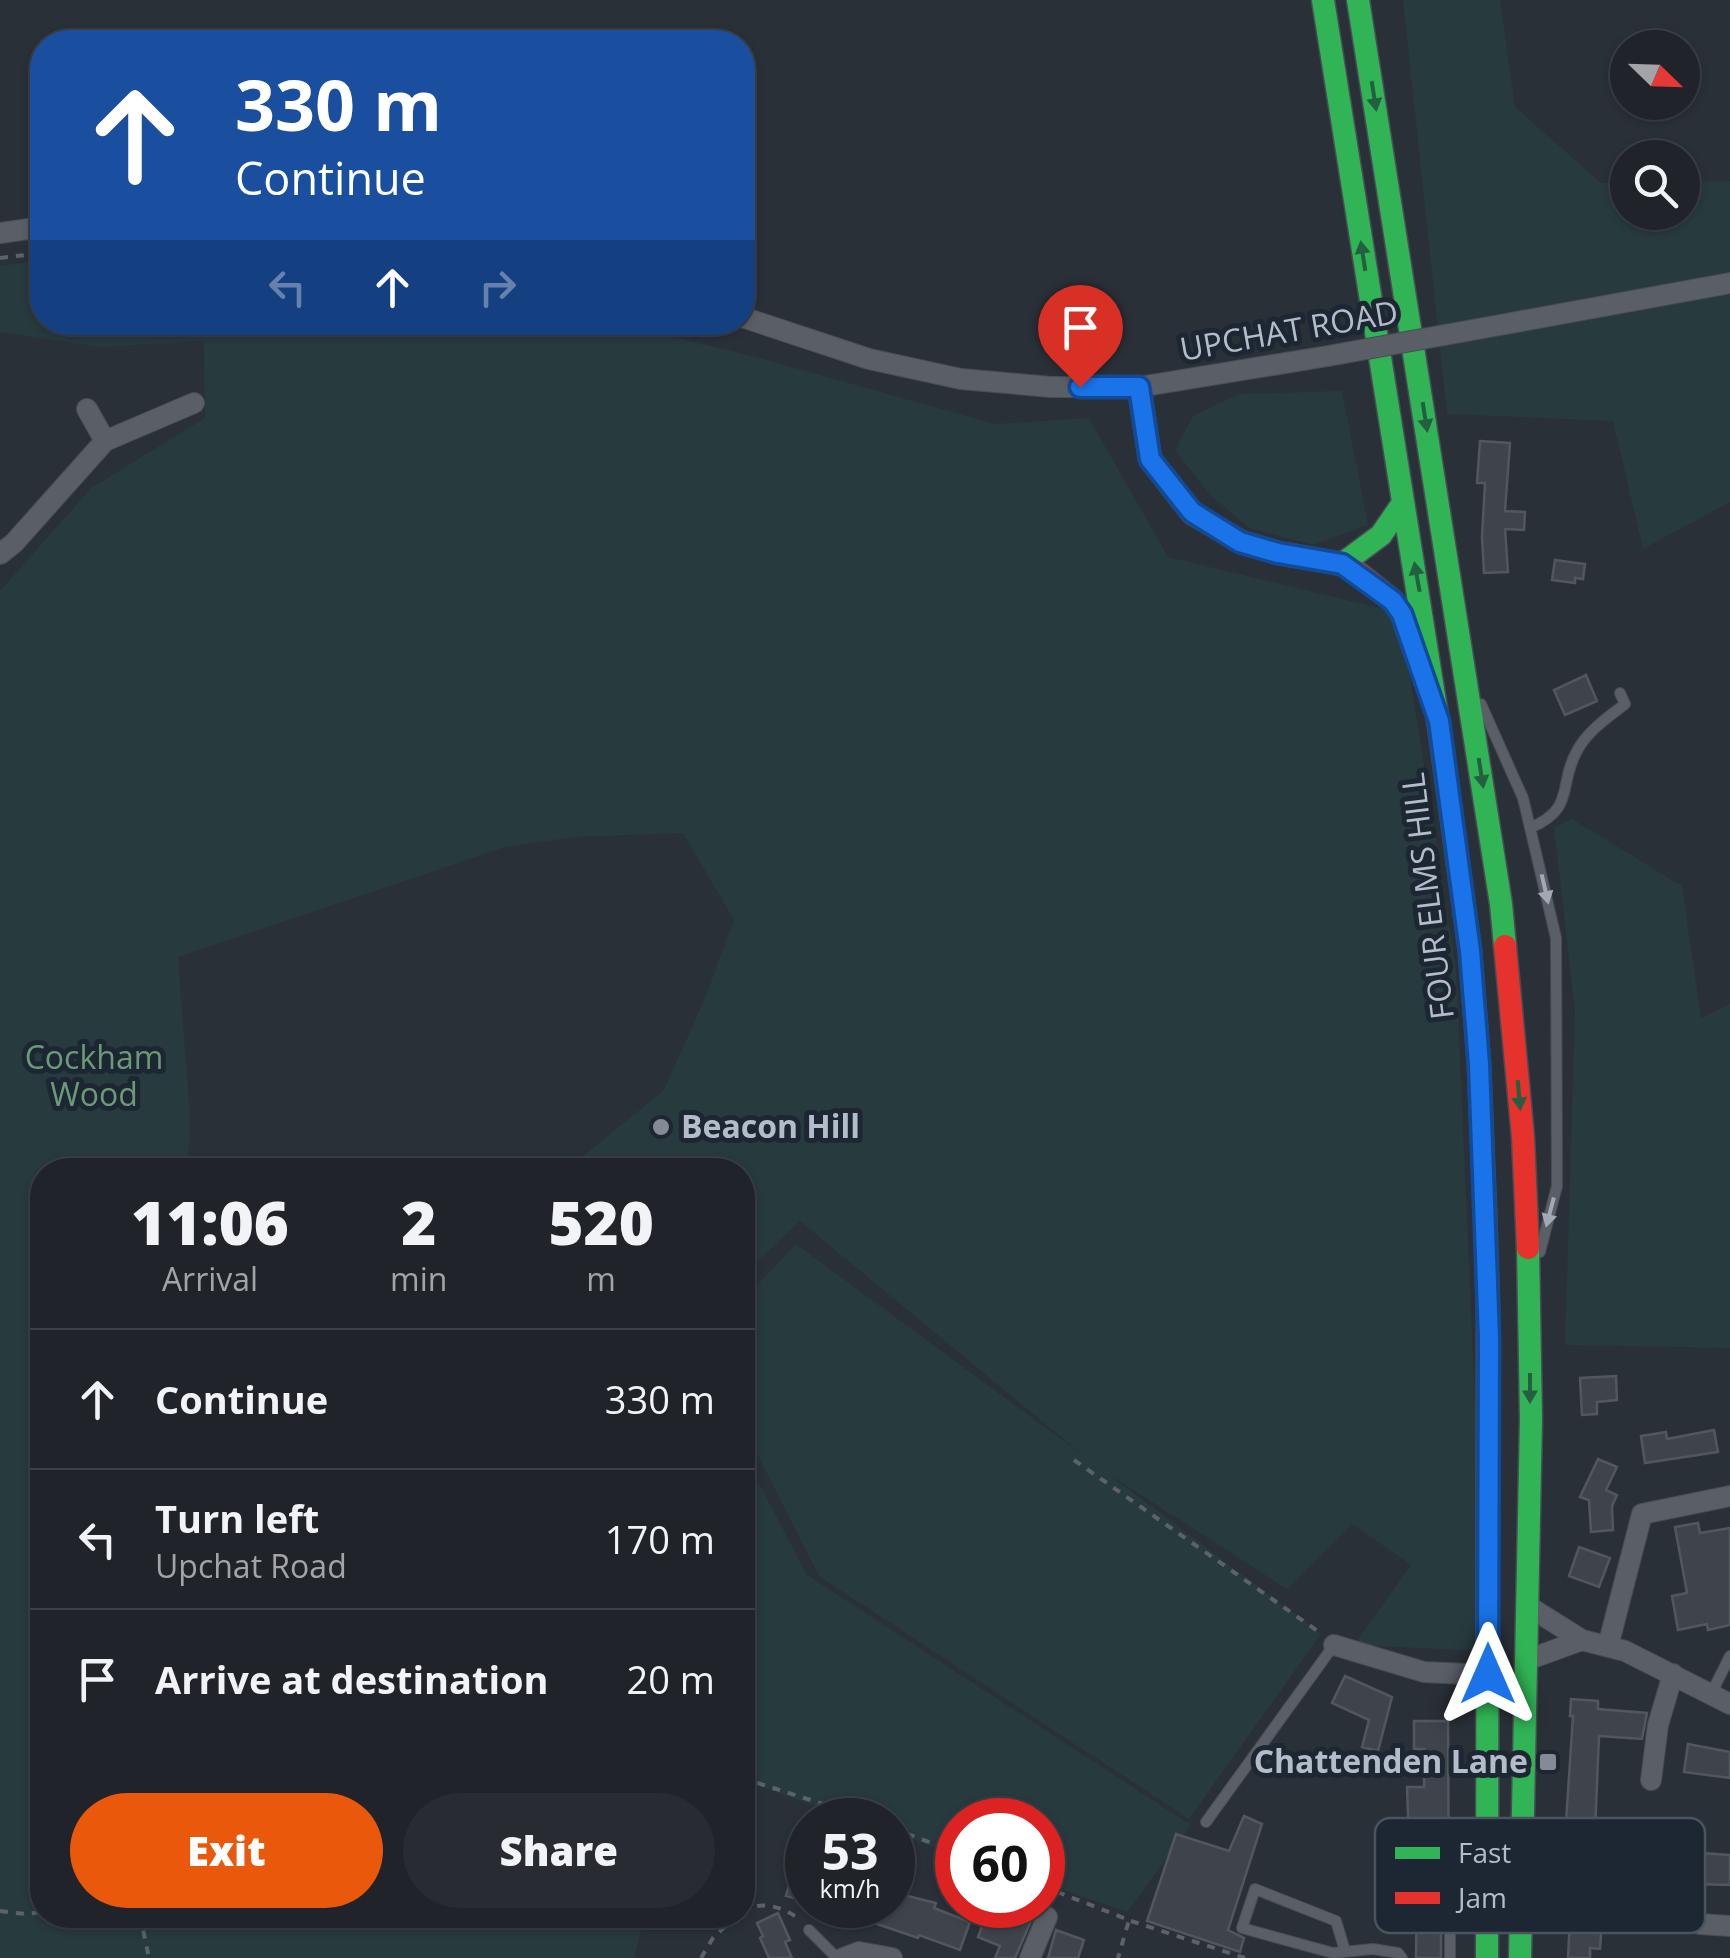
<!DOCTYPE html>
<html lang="en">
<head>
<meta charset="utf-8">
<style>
  body { margin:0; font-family:"Open Sans",sans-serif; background:#282c32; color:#f1f3f6; height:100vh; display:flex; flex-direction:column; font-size:38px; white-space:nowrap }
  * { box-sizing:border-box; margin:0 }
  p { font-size:32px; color:#a2a4a8 }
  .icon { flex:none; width:55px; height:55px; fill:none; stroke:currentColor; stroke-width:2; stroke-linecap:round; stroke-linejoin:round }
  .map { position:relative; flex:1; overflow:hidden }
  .sheet { position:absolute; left:30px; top:1158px; width:725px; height:770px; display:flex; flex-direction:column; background:#20242a; border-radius:40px; box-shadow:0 2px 8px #0004,0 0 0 2px #3d4147 }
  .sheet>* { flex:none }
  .top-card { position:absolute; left:30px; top:30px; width:725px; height:305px; border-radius:40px; box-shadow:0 2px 8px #0004,0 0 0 2px #3d4147; background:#1a4fa0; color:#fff; overflow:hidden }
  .needle { width:65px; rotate:113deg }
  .controls { position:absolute; left:1610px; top:30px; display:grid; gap:20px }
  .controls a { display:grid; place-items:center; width:90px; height:90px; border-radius:50%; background:#20242a; box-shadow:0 2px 8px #0004,0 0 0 2px #3d4147; font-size:50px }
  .speed { position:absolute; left:785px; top:1798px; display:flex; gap:20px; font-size:50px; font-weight:700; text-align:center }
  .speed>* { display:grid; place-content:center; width:130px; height:130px; border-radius:50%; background:#20242a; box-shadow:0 2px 8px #0004,0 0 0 2px #3d4147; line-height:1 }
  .speed small { font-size:25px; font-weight:400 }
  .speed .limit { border:15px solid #d22; background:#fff; color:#111 }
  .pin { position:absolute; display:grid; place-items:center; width:85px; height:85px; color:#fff; margin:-102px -42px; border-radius:50% 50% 50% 0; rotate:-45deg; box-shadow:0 0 10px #0007 }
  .pin .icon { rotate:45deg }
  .me { position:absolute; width:110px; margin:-55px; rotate:0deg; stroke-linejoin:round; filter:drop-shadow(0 0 8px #0008) }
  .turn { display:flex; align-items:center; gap:35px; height:210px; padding:0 40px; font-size:45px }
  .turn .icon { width:130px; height:130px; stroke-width:2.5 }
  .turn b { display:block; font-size:70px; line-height:85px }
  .lanes { display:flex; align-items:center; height:95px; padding:0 40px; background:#0003; justify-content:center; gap:50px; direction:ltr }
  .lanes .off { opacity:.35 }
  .eta { display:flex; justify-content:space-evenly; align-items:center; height:170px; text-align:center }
  .eta b { font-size:60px; font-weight:800; line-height:70px }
  .cta { display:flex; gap:20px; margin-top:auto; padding:20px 40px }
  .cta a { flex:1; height:115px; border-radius:60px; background:#ea580c; color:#fff; font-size:40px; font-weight:800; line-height:115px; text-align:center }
  .cta a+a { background:#282c32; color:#f1f3f6 }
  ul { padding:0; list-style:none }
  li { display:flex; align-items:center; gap:30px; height:140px; padding:0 40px; border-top:2px solid #3d4147 }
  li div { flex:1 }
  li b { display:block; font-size:38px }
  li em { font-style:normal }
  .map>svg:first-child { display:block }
</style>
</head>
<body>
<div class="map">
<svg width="1730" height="1958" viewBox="0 0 1730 1958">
  <rect width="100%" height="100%" fill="#2a3038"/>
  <path fill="#273a3e" d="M1403,0H1500L1515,107L1601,183H1627L1628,212H1682L1683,182L1730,181V502L1643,549L1613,421L1447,414Z
    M42,260V322L618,323L763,359L995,424L1089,418L1168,557L1400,613L1456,970L1486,1651L1354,1645L1411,1565L1352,1524L1287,1589L1107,1473L1321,1634L1189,1819L819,1576L743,1426V1300L796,1244L1084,1456L800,1221L743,1275L742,1170H566L664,1090L705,998L734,920L683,833L575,837L505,847L178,957L190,1115L188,1170H42V1915H645L634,1958H0V591L91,488L205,418L204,341L101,347L0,332V266Z
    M1342,391L1368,525L1313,545L1249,528L1209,494L1175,450L1193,416L1239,394Z
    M1572,819L1682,886L1701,1018L1730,1004V1348L1565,1345L1575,1011L1554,827Z
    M742,1451L807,1575L1191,1825L1127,1912L1043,1883L1042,1820H958L957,1855L893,1833L892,1820H853L743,1780Z"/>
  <path fill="#3f444c" stroke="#52575f" stroke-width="2.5" d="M1480,441L1510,443L1505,511L1525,512L1524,530L1505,529L1508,572L1484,573L1482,537L1485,483H1477Z
    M1555,560L1585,564L1583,579L1575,578V583L1552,580Z
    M1586,675L1597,701L1565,715L1554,690Z
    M1616,1376L1617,1400L1597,1402V1414L1582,1415L1580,1378Z
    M1714,1430L1718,1452L1645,1463L1641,1436L1666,1432L1667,1439Z
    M1598,1459L1617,1467L1606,1490L1617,1495L1612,1506L1613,1530L1591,1532L1589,1500L1580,1497Z
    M1698,1523L1700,1533L1730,1528V1625L1708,1630L1707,1624L1678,1630L1672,1596L1687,1593L1675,1527Z
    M1579,1547L1610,1558L1599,1587L1569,1576Z
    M1345,1676L1392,1697L1378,1751L1362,1747L1369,1720L1332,1703Z
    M1571,1699L1598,1701V1709L1647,1713L1642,1739L1599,1736L1594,1856H1589L1586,1888L1596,1889L1595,1899L1630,1903L1628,1923L1602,1920L1600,1949L1590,1948V1958H1568L1571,1899L1561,1898L1573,1716H1570Z
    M1414,1721H1448L1449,1911L1441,1924V1958H1416L1417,1891H1411L1407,1787H1424V1749H1414Z
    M1688,1744L1730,1752V1778L1684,1772Z
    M1244,1816L1262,1824L1228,1930L1244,1938L1240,1952L1147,1921L1176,1834L1229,1851Z
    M1702,1853L1730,1855V1885L1696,1884L1695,1891L1672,1889L1675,1856L1701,1858Z
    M794,1868L808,1872L804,1901L786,1896Z
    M892,1892L936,1903L934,1908L970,1922L960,1950L919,1935L918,1938L877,1924L879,1920L840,1909L841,1905H892Z
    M1015,1905L1033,1910L1031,1921L1015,1958H995L1000,1946L978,1937L985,1918L1007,1927Z
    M778,1913L790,1940L785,1942L792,1958H769L760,1938L763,1936L757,1923Z
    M1056,1930L1084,1940L1078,1958H1048Z"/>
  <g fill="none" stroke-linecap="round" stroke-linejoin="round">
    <g stroke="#484c55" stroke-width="12">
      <path id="lane" d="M1481,704L1523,798L1556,938L1557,1186L1540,1252
        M1530,828C1577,808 1557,785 1578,749C1588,731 1608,717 1625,704L1620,693
        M1711,1694L1730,1656
        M1206,1822L1334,1645
        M809,1930L837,1958
        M1345,1951L1336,1921L1255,1889L1242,1928L1333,1953L1373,1949L1398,1953L1402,1958
        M1450,1958V1925L1456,1916L1486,1914"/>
    </g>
    <g stroke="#484c55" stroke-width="22">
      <path id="street" d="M0,233L42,227
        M742,317L869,359L961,379L1051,387H1139L1328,356
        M1500,325L1730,283
        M87,409L105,441
        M0,554L14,543L105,441L194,403
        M1528,1606L1582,1640L1625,1651L1730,1704
        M1334,1645L1424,1672L1488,1675
        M1608,1646L1642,1514L1730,1496
        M1527,1660L1582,1640
        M1651,1780L1658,1725L1673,1674
        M1700,1924L1730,1926
        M843,1958L859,1952L892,1958
        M1030,1958L1047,1917"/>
    </g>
    <g stroke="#484c55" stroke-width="25">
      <path id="fast" d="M1323,0L1440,733
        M1358,0L1501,904L1505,946
        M1342,564L1381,535L1403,503
        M1485,1212L1488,1305L1487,1958
        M1520,1958L1531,1419L1528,1248"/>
    </g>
    <g stroke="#484c55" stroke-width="25">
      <path id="jam" d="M1139,387L1150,459L1192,513L1241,542L1278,553L1342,564L1357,572L1393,601L1402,614L1415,652
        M1440,733L1470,951L1479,1064L1485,1212
        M1505,946L1523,1137L1528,1248"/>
    </g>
    <path stroke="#5c6268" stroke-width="4" stroke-dasharray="8 8" stroke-linecap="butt" d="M0,258L42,253
      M1074,1460L1319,1632
      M742,1778L873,1820
      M892,1828L958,1853
      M1042,1886L1129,1920L1118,1958
      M0,1911L25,1914L42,1912
      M742,1911C762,1900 783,1907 799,1919
      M140,1915L149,1958
      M1131,1921L1245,1958
      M701,1958L713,1938L737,1915"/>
    <use href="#lane" stroke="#5a5e66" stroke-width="10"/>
    <use href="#street" stroke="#5a5e66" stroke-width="20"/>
    <use href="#fast" stroke="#30b455" stroke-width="22"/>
    <use href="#jam" stroke="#e5322d" stroke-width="22"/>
    <g stroke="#484c55" stroke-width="22" stroke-linecap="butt">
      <path id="street-bridge" d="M1328,356L1500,325"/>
    </g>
    <use href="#street-bridge" stroke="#5a5e66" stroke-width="20"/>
  </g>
  <defs><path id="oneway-solid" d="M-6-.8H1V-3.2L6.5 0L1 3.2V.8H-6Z" transform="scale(2.5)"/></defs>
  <g fill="#255f41">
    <use href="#oneway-solid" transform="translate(1374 96) rotate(81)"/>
    <use href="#oneway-solid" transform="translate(1363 256) rotate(-99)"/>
    <use href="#oneway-solid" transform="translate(1425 417) rotate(81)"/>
    <use href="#oneway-solid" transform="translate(1417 577) rotate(-100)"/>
    <use href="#oneway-solid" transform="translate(1481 773) rotate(81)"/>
    <use href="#oneway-solid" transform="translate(1519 1095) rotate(85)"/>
    <use href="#oneway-solid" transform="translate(1530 1388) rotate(90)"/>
  </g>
  <g fill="#a2a9b5">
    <use href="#oneway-solid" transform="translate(1545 889) rotate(77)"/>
    <use href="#oneway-solid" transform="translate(1550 1212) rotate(105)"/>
  </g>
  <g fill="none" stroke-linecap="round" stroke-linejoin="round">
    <g stroke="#114b97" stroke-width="25">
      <path id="route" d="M1080,387H1139L1150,459L1192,512L1240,542L1278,553L1342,564L1393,601L1402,614L1439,721L1470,951L1479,1064L1489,1338L1488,1674"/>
    </g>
    <use href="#route" stroke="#1a73e8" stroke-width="18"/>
  </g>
  <g fill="#848b96" stroke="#1d2633" stroke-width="4">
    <circle cx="661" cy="1127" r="10"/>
    <rect x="1538" y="1752" width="20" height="20" rx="5"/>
  </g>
  <g text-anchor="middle" stroke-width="10" stroke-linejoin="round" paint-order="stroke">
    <g font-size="32" fill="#b4bcc9" stroke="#1d2633">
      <text transform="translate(1289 331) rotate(-10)" y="11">UPCHAT ROAD</text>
      <text transform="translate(1428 896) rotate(-97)" y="11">FOUR ELMS HILL</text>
    </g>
    <g font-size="32" fill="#6b9a76" stroke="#1d2633">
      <text x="94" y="1069">Cockham<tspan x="94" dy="37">Wood</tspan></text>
    </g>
    <g font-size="32" font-weight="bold" fill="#b4bcc9" stroke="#1d2633" text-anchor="start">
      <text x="681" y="1138">Beacon Hill</text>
      <text x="1528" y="1773" text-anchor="end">Chattenden Lane</text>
    </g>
  </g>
  <rect x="1375" y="1818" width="330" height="115" rx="15" fill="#1d2633" stroke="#4a5360" stroke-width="2.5"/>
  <rect x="1395" y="1847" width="45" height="12" fill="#30b455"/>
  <rect x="1395" y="1892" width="45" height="12" fill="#e5322d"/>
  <g font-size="28" fill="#b4bcc9">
    <text x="1458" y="1863">Fast</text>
    <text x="1458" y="1908">Jam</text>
  </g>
</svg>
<div class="controls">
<a><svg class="needle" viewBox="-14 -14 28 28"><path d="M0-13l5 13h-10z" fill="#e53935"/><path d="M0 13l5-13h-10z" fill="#a2a4a8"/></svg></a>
<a><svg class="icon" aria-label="search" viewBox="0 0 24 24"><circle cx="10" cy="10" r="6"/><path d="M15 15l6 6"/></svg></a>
</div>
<div class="speed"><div>53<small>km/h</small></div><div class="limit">60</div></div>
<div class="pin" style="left:1080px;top:387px;background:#d93025"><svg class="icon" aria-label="arrive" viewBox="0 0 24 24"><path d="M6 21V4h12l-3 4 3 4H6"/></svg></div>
<svg class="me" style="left:1488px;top:1674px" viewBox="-20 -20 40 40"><path d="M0-17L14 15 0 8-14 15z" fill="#1a73e8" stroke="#fff" stroke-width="4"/></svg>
<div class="top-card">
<div class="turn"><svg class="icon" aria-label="ahead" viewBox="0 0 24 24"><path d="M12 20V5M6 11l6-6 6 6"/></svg><div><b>330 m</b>Continue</div></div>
<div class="lanes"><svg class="icon off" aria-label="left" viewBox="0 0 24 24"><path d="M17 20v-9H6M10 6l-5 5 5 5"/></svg><svg class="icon" aria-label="ahead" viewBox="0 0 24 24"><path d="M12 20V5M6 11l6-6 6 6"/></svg><svg class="icon off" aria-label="right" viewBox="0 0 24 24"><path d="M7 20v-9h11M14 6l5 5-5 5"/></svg></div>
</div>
<section class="sheet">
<div class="eta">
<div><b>11:06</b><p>Arrival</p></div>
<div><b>2</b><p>min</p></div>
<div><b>520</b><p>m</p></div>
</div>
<ul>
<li><svg class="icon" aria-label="ahead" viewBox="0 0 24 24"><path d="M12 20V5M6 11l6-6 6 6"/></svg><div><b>Continue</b></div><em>330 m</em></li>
<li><svg class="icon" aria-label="left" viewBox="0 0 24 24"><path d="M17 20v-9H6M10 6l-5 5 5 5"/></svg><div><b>Turn left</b><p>Upchat Road</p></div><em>170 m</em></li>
<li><svg class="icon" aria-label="arrive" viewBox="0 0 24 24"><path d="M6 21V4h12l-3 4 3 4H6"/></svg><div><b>Arrive at destination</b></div><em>20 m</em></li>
</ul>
<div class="cta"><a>Exit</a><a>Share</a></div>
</section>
</div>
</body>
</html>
